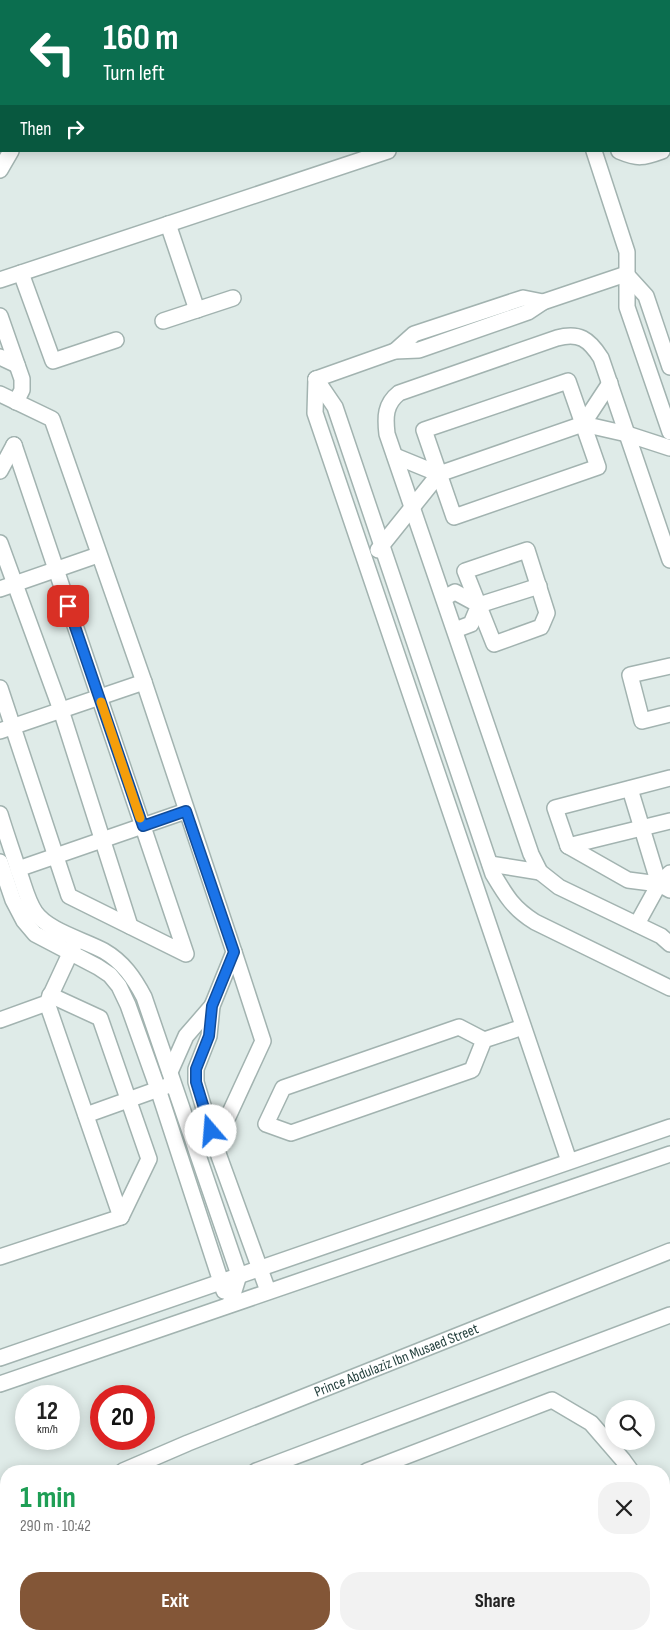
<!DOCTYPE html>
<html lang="en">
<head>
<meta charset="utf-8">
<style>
  body { margin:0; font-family:"Sofia Sans Condensed",sans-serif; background:#f2f2f2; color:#222; height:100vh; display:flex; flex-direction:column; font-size:19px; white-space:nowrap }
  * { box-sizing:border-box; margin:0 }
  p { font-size:16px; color:#767676 }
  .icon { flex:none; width:28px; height:28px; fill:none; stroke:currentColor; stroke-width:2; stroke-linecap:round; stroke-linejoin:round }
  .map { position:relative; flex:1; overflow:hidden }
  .details { position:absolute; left:0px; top:1465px; width:670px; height:175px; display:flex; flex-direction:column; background:#fff; border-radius:20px 20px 0 0; box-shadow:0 2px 12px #0003 }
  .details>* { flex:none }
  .banner { position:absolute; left:0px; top:0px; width:670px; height:152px; box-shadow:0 2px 12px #0003; background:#0b6e4f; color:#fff; overflow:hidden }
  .buttons { position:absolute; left:605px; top:1400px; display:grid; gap:10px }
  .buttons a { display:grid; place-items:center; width:50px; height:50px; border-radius:50%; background:#fff; box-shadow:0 2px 12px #0003; font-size:25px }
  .speed { position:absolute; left:15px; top:1385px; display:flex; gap:10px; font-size:25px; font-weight:700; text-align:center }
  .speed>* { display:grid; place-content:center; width:65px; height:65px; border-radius:50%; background:#fff; box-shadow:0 2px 12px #0003; line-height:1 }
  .speed small { font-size:12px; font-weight:400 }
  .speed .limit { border:8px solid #d22; background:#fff; color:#111 }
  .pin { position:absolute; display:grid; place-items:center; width:42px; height:42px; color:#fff; margin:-21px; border-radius:10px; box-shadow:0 2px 8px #0006 }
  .me { position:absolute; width:55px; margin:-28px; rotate:342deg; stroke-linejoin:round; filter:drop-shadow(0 0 4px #0008) }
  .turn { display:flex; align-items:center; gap:18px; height:105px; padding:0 20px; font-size:22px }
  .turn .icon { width:65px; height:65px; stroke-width:2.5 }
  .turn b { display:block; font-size:35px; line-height:42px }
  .then { display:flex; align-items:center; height:48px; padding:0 20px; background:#0003; gap:10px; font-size:19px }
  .round { display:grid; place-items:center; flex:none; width:52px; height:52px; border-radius:20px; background:#f2f2f2 }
  .overview { display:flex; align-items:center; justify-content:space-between; height:85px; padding:0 20px }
  h1 { font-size:30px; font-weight:700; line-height:38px; color:#1e9e55 }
  .action { display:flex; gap:10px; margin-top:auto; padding:10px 20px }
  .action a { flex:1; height:58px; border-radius:20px; background:#835637; color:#fff; font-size:20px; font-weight:700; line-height:58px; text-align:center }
  .action a+a { background:#f2f2f2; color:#222 }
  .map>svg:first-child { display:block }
</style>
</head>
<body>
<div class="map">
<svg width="670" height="1640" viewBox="0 0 670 1640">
  <rect width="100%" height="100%" fill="#dfebe8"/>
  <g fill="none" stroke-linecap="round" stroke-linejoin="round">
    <g stroke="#a2b3b0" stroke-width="18">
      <g id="minor">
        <path d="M110,1L114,0"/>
        <path d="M404,1L408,0"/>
        <path d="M450,1L453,0"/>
        <path d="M0,38H1"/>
        <path d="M669,63H670"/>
        <path d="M669,104L670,103"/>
        <path d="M0,139L1,137"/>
        <path d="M594,151L627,252V307L670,432"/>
        <path d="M619,151C638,159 643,158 662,151"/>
        <path d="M0,170L11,151"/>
        <path d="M168,224L197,310"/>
        <path d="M21,273L53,361L116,340"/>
        <path d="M626,274L646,296L670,367"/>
        <path d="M0,280L388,151"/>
        <path d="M0,316L22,379V390L16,402"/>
        <path d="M163,321L233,298"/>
        <path d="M395,351L414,334L523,298L543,302"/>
        <path d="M0,357L17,365"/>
        <path d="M316,379L315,413L569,1161"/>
        <path d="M316,379L335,407L493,874C506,896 513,908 535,922L670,988"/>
        <path d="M316,379L395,351L419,350L528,312L543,302L626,274"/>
        <path d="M568,381L598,467L454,517L424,430Z"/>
        <path d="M0,394L52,419L144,682L234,952L212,1006L209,1036L196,1069V1082L215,1145L268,1291"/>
        <path d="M583,424L610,383"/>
        <path d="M395,456L439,474"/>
        <path d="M0,471L14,445"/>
        <path d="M0,543L61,710L130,926"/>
        <path d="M378,550L439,474L583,424L627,434L670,448"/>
        <path d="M527,550L547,613L541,627L494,644L465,571Z"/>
        <path d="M670,560L601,358C589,339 579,332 557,338L399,393C385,404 385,417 387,434L531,854L540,872L559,887L661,936L670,944"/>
        <path d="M0,589L98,555"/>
        <path d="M444,598L455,592L479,605L471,624L455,630"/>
        <path d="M479,605L539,586"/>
        <path d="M670,666L630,675L642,721L670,714"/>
        <path d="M0,688L69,896L186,954L14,445"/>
        <path d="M0,731L144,682"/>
        <path d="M670,778L555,808L568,846L628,880L659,884L670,890"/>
        <path d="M630,789L659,884"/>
        <path d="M0,814C6,834 13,853 19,872C24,885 27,900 35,912C48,931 84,940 104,951C123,962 134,978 144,997L239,1275L230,1304"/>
        <path d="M568,846L670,821"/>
        <path d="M0,862L13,900L24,921L35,934L98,967L110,975L119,986L128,1005L158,1089L224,1291"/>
        <path d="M490,864L540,872"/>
        <path d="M18,869L186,811"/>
        <path d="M637,924L659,884L670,873"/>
        <path d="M50,995L100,1018L149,1159L121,1217"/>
        <path d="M0,1020L47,1003L74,945"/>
        <path d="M484,1040L459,1027L283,1088L266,1124L291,1133L472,1070L484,1040L523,1027"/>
        <path d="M170,1072L186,1036L212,1006"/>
        <path d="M86,1115L167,1086"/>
        <path d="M215,1145L263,1041L234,952"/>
        <path d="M0,1257L121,1217L47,1003"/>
        <path d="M0,1358L670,1127"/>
        <path d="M0,1384L670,1154"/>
        <path id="s1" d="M123,1471L188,1443L670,1251"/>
        <path d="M256,1471L670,1315"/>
        <path d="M367,1471L552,1400L591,1423L623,1460L631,1471"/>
        <path d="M0,1524L6,1522"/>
        <path d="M0,1580L6,1577"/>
        <path d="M257,1640L259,1634"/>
      </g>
    </g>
    <use href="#minor" stroke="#fff" stroke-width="15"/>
  </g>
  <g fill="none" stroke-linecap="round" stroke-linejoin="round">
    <g stroke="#114b97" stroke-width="12">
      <path id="route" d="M68,606L143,826L186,811L234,952L212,1006L209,1036L196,1069V1082L211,1131"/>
    </g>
    <use href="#route" stroke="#1a73e8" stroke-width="9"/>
    <path stroke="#f59e0b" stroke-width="9" d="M101,702L140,818"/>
  </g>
  <g text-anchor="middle" stroke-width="4.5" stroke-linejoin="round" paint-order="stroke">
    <g font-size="15" fill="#1f3c39" stroke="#f0f8f5">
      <text dy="5" stroke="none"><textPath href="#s1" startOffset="295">Prince Abdulaziz Ibn Musaed Street</textPath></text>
    </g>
  </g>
</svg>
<div class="buttons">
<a><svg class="icon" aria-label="search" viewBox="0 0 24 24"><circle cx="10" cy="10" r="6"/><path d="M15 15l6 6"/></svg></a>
</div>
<div class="speed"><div>12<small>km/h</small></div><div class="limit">20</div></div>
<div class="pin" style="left:68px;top:606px;background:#d93025"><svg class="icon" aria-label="arrive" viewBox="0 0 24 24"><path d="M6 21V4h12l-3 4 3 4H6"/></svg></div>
<svg class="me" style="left:211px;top:1131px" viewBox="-20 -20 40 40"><circle r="19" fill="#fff"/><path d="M0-13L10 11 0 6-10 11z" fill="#1a73e8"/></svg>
<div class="banner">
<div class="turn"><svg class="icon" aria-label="left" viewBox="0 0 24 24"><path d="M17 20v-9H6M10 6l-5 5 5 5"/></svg><div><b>160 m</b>Turn left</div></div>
<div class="then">Then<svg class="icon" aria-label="right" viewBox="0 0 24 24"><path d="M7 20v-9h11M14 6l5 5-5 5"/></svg></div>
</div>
<section class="details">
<div class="overview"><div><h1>1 min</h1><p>290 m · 10:42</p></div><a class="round"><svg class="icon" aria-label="close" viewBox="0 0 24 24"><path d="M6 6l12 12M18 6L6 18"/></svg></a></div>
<div class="action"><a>Exit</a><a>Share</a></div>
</section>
</div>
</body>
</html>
